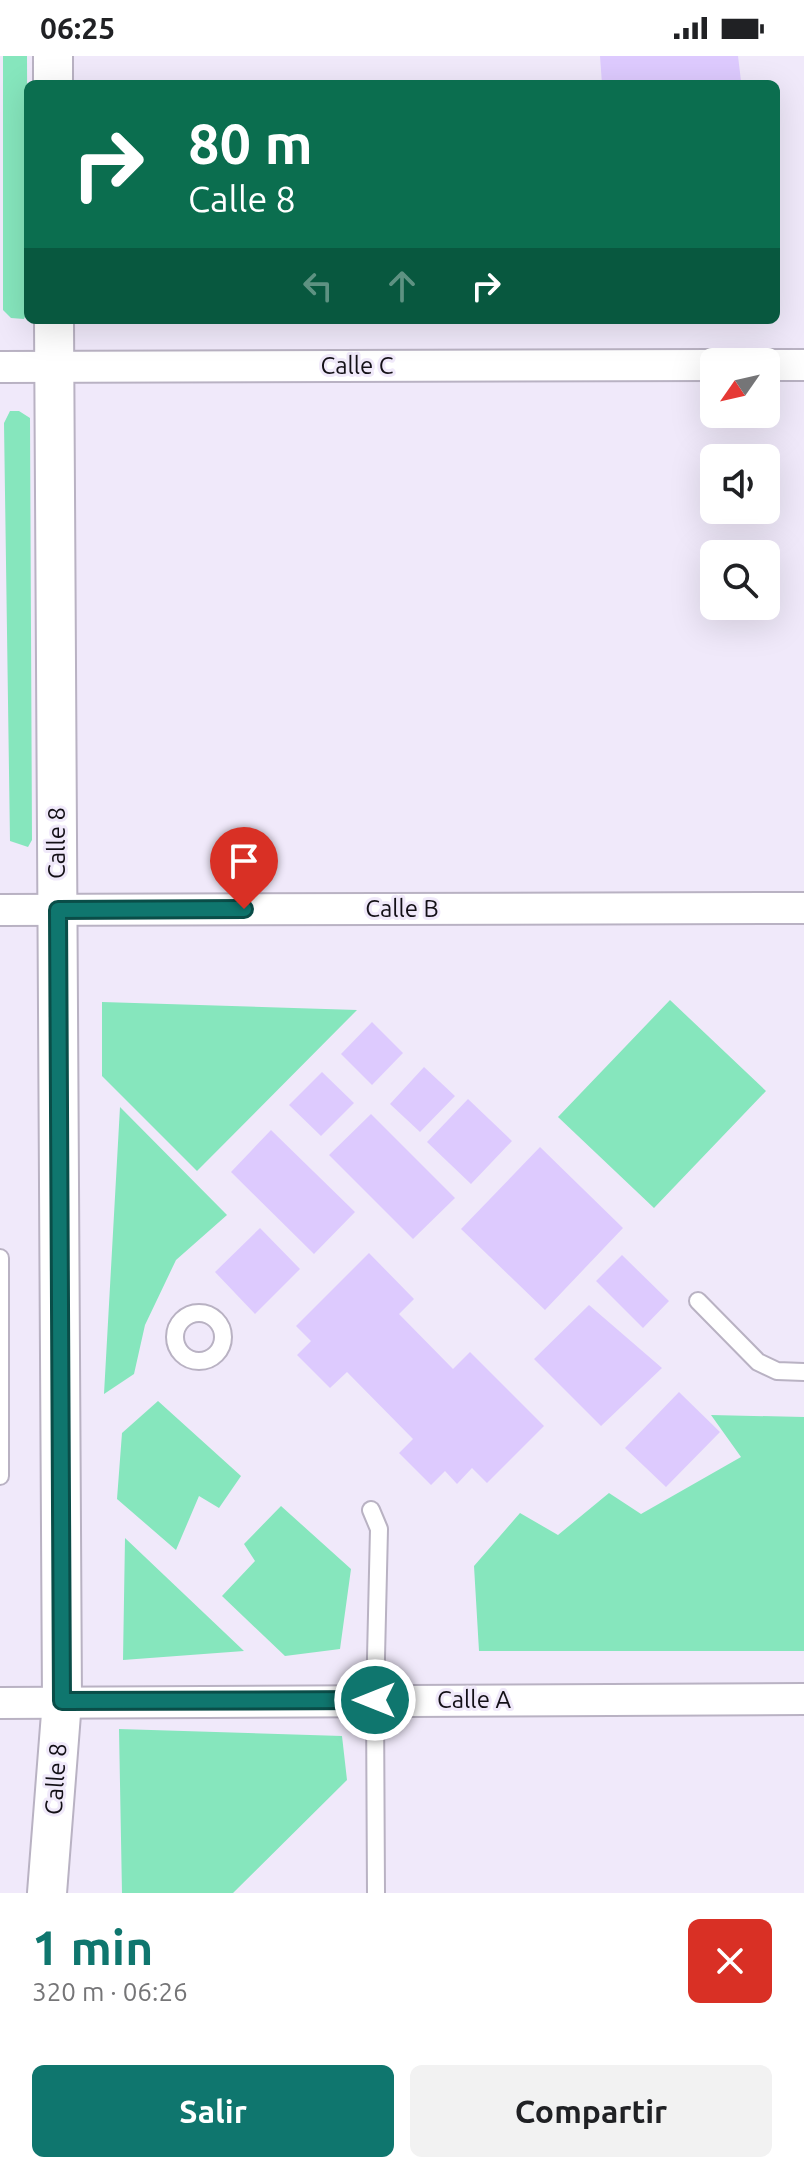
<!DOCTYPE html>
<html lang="es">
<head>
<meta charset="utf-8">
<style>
  body { margin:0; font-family:Ubuntu,sans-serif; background:#f2f2f2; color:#202124; height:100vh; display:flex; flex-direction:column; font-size:30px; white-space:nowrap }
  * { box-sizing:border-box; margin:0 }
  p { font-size:26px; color:#757577 }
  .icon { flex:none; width:44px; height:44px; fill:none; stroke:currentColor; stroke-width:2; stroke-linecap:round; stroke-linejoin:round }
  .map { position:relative; height:1837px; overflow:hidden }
  .sheet { display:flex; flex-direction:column; background:#fff; flex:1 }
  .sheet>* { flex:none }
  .top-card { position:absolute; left:24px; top:24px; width:756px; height:244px; border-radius:12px; box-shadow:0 8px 32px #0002; background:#0b6e4f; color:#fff; overflow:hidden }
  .needle { width:52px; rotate:236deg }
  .tools { position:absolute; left:700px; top:292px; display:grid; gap:16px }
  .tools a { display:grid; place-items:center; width:80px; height:80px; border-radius:12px; background:#fff; box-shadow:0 8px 32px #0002; font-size:40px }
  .pin { position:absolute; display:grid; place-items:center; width:68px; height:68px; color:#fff; margin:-82px -34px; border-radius:50% 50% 50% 0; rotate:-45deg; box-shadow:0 0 8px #0007 }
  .pin .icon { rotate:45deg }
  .me { position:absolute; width:88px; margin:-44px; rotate:270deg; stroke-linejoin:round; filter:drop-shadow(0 0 6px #0008) }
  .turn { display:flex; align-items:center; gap:28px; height:168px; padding:0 32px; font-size:36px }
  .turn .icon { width:104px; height:104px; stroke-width:2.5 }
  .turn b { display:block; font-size:56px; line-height:68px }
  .lanes { display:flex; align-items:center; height:76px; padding:0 32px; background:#0003; justify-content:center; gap:40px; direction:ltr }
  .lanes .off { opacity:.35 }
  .round { display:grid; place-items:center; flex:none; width:84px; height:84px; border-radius:12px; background:#f2f2f2 }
  .summary { display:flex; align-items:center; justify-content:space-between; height:136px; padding:0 32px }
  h1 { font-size:48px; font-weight:600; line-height:60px; color:#0f766e }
  .primary-button { display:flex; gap:16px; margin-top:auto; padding:16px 32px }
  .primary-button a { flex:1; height:92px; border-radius:12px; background:#0f766e; color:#fff; font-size:32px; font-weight:600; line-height:92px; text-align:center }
  .primary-button a+a { background:#f2f2f2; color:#202124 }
  .status { display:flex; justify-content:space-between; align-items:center; height:56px; padding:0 40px; background:#fff; direction:ltr }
  .status svg { height:22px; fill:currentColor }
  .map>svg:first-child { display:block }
</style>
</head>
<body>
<div class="status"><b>06:25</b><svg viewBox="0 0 49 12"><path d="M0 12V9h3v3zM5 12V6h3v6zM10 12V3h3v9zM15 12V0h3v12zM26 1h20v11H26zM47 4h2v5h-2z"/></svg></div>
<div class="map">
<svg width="804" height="1837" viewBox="0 0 804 1837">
  <rect width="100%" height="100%" fill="#f0e9fa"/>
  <path fill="#86e6bd" d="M3,0H27L28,254L24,263L11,262L3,254Z
    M10,355H19L30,362L32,784L28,791L10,785L4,367Z
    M670,944L766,1035L654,1152L558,1061Z
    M102,946L357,954L197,1115L102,1020Z
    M120,1051L227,1159L176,1204L145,1269L134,1318L104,1338Z
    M158,1345L241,1420L219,1452L199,1440L176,1494L117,1443L122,1377Z
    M711,1359L804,1361V1595H479L474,1510L520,1457L558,1479L609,1437L641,1458L741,1401Z
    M281,1450L351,1513L340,1593L285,1600L222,1540L255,1505L244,1488Z
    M125,1482L244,1595L123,1604Z
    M119,1673L342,1680L347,1724L233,1837H122Z"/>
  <path fill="#ddcafe" d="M600,0H738L741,25L719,28H602Z
    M372,966L403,997L372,1029L341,998Z
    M424,1011L455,1040L420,1076L390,1048Z
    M322,1016L354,1047L321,1080L289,1049Z
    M468,1043L512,1085L471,1128L427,1086Z
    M371,1058L455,1142L413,1183L329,1099Z
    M271,1074L355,1156L314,1198L231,1116Z
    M540,1091L623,1172L545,1254L461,1173Z
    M260,1172L300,1213L255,1258L215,1216Z
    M369,1197L414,1243L399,1258L453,1313L470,1296L544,1370L487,1427L472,1412L457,1428L445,1415L431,1429L399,1397L413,1383L347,1316L330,1332L297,1299L311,1285L296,1270Z
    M622,1199L669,1245L643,1272L596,1225Z
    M589,1249L662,1312L601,1370L534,1303Z
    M679,1336L720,1376L666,1431L625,1392Z"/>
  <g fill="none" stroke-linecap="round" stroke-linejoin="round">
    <g stroke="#b9b2c3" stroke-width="20">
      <path id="service" d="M0,1202V1420
        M698,1245L758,1306L777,1315L804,1316
        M175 1281a24 24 0 1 1 48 0a24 24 0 1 1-48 0Z
        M371,1454L379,1473L375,1644L376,1837"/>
    </g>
    <g stroke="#b9b2c3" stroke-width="34">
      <path id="minor" d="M766,309H804
        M0,311L714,309
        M0,854L804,852
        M0,1647L804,1643"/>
    </g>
    <g stroke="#b9b2c3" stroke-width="42">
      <path id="tertiary" d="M53,0V28
        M47,1837L62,1645L54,264"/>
    </g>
    <use href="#service" stroke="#fff" stroke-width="16"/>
    <use href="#minor" stroke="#fff" stroke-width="30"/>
    <use href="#tertiary" stroke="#fff" stroke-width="38"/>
  </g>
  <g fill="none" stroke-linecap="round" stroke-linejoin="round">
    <g stroke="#0a4d48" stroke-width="20">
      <path id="route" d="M244,853L58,854L62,1645L375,1644"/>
    </g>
    <use href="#route" stroke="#0f766e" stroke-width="14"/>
  </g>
  <g text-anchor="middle" stroke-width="6" stroke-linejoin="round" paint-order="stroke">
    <g font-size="24" fill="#131016" stroke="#f0e9fa">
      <text x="357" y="318">Calle C</text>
      <text transform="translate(57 787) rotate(-90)" y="8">Calle 8</text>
      <text x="402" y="861">Calle B</text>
      <text x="474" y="1652">Calle A</text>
      <text transform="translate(56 1723) rotate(-86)" y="8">Calle 8</text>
    </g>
  </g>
</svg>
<div class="tools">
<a><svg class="needle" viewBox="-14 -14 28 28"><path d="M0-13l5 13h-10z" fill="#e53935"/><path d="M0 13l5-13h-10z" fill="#757577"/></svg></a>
<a><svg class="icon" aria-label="sound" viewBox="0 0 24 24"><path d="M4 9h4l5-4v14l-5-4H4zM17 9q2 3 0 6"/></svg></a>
<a><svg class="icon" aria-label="search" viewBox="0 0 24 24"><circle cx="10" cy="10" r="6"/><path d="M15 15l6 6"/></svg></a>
</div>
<div class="pin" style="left:244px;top:853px;background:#d93025"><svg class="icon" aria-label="arrive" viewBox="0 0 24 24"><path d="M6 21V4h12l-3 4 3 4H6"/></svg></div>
<svg class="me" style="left:375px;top:1644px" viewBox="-20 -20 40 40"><circle r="17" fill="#0f766e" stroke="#fff" stroke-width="3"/><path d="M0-11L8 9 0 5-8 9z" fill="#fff"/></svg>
<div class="top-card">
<div class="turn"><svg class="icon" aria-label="right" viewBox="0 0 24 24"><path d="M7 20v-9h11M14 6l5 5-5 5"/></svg><div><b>80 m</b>Calle 8</div></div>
<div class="lanes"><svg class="icon off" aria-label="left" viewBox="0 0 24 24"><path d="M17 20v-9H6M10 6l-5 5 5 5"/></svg><svg class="icon off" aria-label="ahead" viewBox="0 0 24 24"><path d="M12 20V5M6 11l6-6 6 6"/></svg><svg class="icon" aria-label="right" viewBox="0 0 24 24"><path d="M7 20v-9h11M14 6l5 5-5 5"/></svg></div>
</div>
</div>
<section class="sheet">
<div class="summary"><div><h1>1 min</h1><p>320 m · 06:26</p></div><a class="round" style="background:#d93025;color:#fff"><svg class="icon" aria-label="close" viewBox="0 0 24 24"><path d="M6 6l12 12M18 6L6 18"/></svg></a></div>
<div class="primary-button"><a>Salir</a><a>Compartir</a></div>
</section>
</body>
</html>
